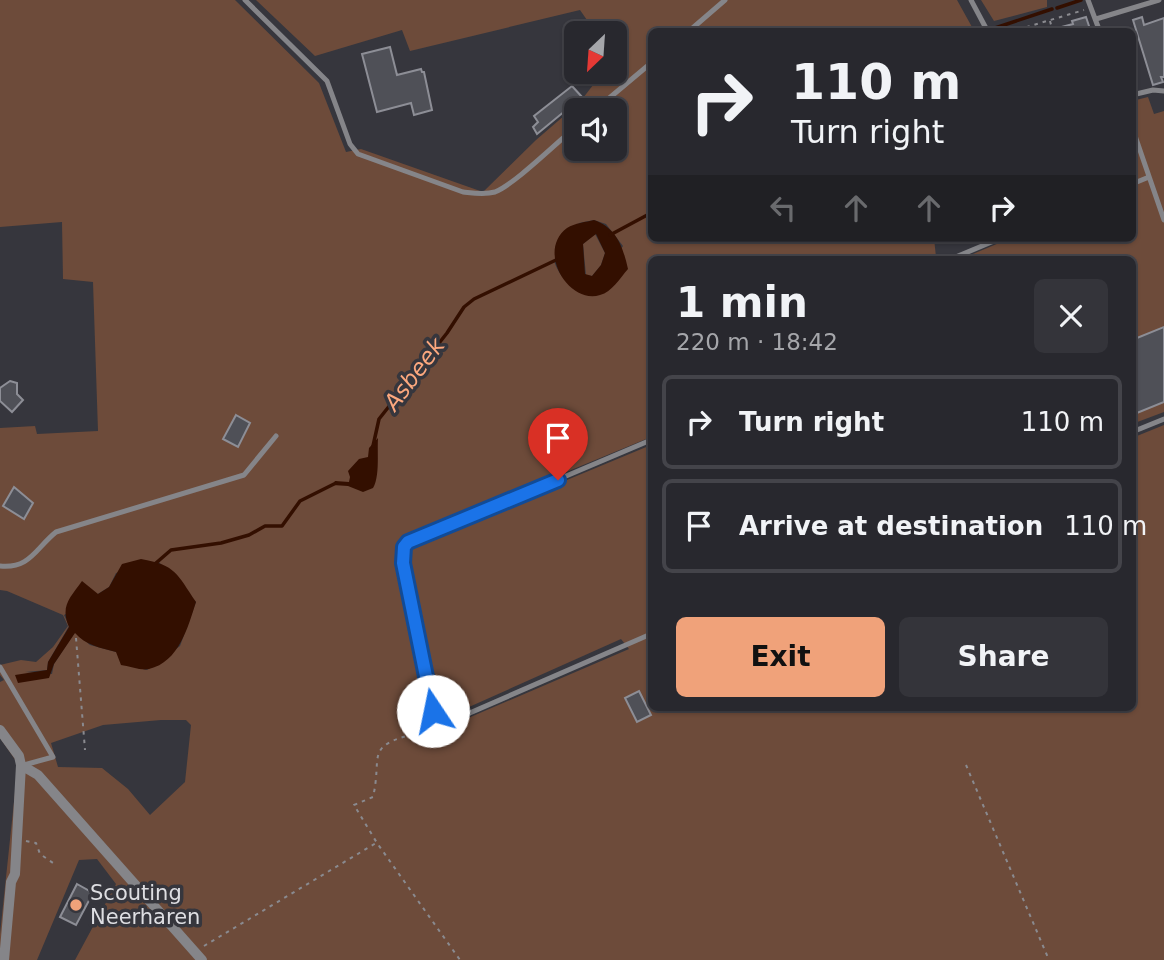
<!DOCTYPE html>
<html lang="en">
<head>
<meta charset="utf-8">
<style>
  body { margin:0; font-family:"DejaVu Sans",sans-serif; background:#34343a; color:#f1f3f6; height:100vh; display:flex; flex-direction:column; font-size:26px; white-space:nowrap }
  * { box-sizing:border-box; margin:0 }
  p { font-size:23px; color:#a5a6aa }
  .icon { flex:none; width:38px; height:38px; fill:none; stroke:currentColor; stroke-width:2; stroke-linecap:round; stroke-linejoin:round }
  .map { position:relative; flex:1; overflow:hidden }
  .side { position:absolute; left:648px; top:256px; width:488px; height:455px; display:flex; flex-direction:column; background:#28282e; border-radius:10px; box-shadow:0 2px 5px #0004,0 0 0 2px #44444a }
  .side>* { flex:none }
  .banner { position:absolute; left:648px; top:28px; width:488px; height:214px; border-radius:10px; box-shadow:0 2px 5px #0004,0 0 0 2px #44444a; background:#28282e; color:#f1f3f6; overflow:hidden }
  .needle { width:46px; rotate:205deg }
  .fabs { position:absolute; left:564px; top:21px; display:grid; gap:14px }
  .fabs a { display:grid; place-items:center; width:63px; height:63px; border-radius:10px; background:#28282e; box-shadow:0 2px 5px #0004,0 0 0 2px #44444a; font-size:35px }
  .pin { position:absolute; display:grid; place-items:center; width:60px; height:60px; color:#fff; margin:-72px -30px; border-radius:50% 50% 50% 0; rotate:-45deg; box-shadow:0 0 7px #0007 }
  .pin .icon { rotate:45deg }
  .me { position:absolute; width:77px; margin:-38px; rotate:349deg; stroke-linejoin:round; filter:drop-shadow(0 0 5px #0008) }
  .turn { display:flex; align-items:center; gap:24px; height:147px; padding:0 28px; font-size:32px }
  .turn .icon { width:91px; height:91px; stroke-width:2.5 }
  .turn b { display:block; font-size:49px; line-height:60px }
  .lanes { display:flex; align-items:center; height:66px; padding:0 28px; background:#0003; justify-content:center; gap:35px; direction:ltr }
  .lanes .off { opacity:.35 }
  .round { display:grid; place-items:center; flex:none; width:74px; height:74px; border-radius:10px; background:#34343a }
  .headline { display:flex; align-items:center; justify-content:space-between; height:119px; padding:0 28px }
  h1 { font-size:42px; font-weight:700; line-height:52px }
  .cta { display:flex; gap:14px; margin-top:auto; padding:14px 28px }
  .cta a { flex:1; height:80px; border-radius:10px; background:#f0a27a; color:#111; font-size:28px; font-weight:700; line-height:80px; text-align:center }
  .cta a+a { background:#34343a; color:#f1f3f6 }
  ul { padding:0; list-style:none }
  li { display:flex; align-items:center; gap:21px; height:94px; margin:0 14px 10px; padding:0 14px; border:4px solid #44444a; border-radius:10px }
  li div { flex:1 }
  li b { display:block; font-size:26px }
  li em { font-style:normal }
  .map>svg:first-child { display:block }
</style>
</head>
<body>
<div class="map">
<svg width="1164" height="960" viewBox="0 0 1164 960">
  <rect width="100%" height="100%" fill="#36363d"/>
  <path fill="#6d4b3a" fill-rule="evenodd" d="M0,0H235L319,83L346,152L361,149L483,192L536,140L580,102L603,72H614V33H596L580,10L410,51L402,30L315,56L256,0H957L972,27L962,31L651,32V238H934L936,257L930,259H651V437L428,529L407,539L397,548L438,731L629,649L621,639L460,711L447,717L440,714L407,566L411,545L651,445V707H1132V438L1164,425V960H75L116,884L97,859L79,860L37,960H0V934L18,764L0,738V682L4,680L0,675V665L21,660L36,662L53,647L68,626L63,615L7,591L0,590V428L35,426L37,434L98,431L93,282L63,279L62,222L0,227ZM576,110H614V149H576ZM594,220L606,224L623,246L590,296C574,290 558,277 554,260L579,223ZM158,561L196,602L180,646L147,670L138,668L116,652L90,645L75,632L54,664L52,674L25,672L47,670L48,662L69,626L64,615L109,587L116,573ZM161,720H186L191,725L185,782L150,815L128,789L102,768L58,767L51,743L103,725Z
    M981,0H1047V7L994,21Z
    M1148,97L1154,114L1164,111V412L1132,424V259H961L1011,238H1132V101Z
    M595,234L605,253L601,265L592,276L586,275L583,244Z"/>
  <path fill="#330f00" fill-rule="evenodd" d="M594,220C617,228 623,247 628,269C620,278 612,292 600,295C569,305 536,251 567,228C575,223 586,222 594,220ZM596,234L605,253L601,265L592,276L585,274L583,244Z
    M378,438C377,453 380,476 373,488L363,492L348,486L333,485L335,481L349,482L350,477L348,471L359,459L368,457L369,448Z
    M141,559C176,565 177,574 196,602C188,627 179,662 149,669C142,671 129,666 121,665L116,652C101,648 85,645 75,633L54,664L49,678L18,683L15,675L47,670L48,662L69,627C60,606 70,598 82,581L98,594L109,587L122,564Z"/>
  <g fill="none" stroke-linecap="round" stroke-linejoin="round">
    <path stroke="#330f00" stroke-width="3.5" d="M1057,8L1081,0
      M995,28L1052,9
      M610,235L651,213
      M373,446L379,419L447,333L464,307L474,299L556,260
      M156,563L171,550L221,543L249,535L265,526H282L300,501L336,483"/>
  </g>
  <path fill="#4f5057" stroke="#8d8e96" stroke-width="2" d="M1086,17L1091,32H1055L1054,29L1073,24L1072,21Z
    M1142,17L1144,25L1164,18V77H1161L1163,82L1153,85L1133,20Z
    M390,47L397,75L421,69L422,72H424L432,110L414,115L411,103L377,112L362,54Z
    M572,86L582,97L537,134L533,127L538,122L534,116Z
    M1164,327V402L1132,415V340Z
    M10,381L17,383V394L23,400L12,412L0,401V388Z
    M236,415L250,423L238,447L223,439Z
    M14,487L33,503L24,519L3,506Z
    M639,691L651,715L637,722L625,698Z
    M77,884L93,893L76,925L60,917Z"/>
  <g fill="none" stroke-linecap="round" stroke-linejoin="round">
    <path stroke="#8a8a8f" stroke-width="2" stroke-dasharray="3.5 5" stroke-linecap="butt" d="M1050,21L1053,32
      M1010,32L1084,10
      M76,638L85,750
      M425,713L417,733C363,747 383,754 373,797L354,805L377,843L460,960
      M966,765L1049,960
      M26,841L36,843L40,854L56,865
      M204,946L376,843"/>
    <path stroke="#858589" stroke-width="5" d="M245,0L327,81L350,144L358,154L463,192C473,193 484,195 495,192C515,184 557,142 576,127
      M971,0L988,32
      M1088,0L1100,32
      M1096,19L1159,0
      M688,32L725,0
      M1132,95L1153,90L1164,91
      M595,110L651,63
      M1132,127L1164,220
      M1132,184L1149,177
      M951,259L1001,238
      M1132,432L1164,419
      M651,440L408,543L403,554L433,711L437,718L449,722L651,634
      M0,566C30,569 35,549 56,532L244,475L276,436
      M0,667L53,757L24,765"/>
    <path stroke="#858589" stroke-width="10" d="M0,730L19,756L21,765L15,874L11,882L4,960
      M21,765L38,775L202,960"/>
  </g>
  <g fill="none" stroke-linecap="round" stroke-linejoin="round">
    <g stroke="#114b97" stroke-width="18">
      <path id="route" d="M433,711L403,563L404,547L408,542L558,480"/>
    </g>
    <use href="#route" stroke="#1a73e8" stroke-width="12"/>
  </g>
  <circle fill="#f0a27a" stroke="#36363d" stroke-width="2.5" cx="76" cy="905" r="7"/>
  <g text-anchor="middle" stroke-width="7" stroke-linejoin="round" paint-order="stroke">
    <g font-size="21" fill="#dedee2" stroke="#36363d" text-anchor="start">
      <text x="90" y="900">Scouting<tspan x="90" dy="24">Neerharen</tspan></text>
    </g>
    <g font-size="23" font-style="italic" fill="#fca87e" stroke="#36363d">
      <text transform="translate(414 374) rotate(-53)" y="8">Asbeek</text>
    </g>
  </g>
</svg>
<div class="fabs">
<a><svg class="needle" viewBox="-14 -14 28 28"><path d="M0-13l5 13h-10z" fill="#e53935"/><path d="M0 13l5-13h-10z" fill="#a5a6aa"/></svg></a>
<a><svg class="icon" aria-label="sound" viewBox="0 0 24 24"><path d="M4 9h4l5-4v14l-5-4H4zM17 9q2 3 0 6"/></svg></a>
</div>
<div class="pin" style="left:558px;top:480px;background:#d93025"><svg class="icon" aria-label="arrive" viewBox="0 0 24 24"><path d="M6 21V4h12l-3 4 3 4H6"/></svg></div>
<svg class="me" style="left:433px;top:711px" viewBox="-20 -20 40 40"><circle r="19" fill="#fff"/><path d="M0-13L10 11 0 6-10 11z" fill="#1a73e8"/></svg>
<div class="banner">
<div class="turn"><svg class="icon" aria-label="right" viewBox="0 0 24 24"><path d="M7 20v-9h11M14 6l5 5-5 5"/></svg><div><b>110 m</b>Turn right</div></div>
<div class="lanes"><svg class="icon off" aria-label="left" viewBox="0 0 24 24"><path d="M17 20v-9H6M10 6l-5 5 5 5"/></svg><svg class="icon off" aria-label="ahead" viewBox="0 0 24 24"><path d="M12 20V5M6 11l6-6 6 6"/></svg><svg class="icon off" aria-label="ahead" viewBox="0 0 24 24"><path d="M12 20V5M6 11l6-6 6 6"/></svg><svg class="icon" aria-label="right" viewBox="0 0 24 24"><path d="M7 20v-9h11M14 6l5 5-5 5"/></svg></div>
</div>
<section class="side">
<div class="headline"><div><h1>1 min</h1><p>220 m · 18:42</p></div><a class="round"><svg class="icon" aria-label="close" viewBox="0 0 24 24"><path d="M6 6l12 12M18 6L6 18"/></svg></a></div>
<ul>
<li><svg class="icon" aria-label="right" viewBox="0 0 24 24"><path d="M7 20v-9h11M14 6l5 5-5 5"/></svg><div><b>Turn right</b></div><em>110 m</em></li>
<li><svg class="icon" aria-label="arrive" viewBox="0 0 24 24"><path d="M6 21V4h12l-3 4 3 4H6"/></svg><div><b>Arrive at destination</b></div><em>110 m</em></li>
</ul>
<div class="cta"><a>Exit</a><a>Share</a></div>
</section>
</div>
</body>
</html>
